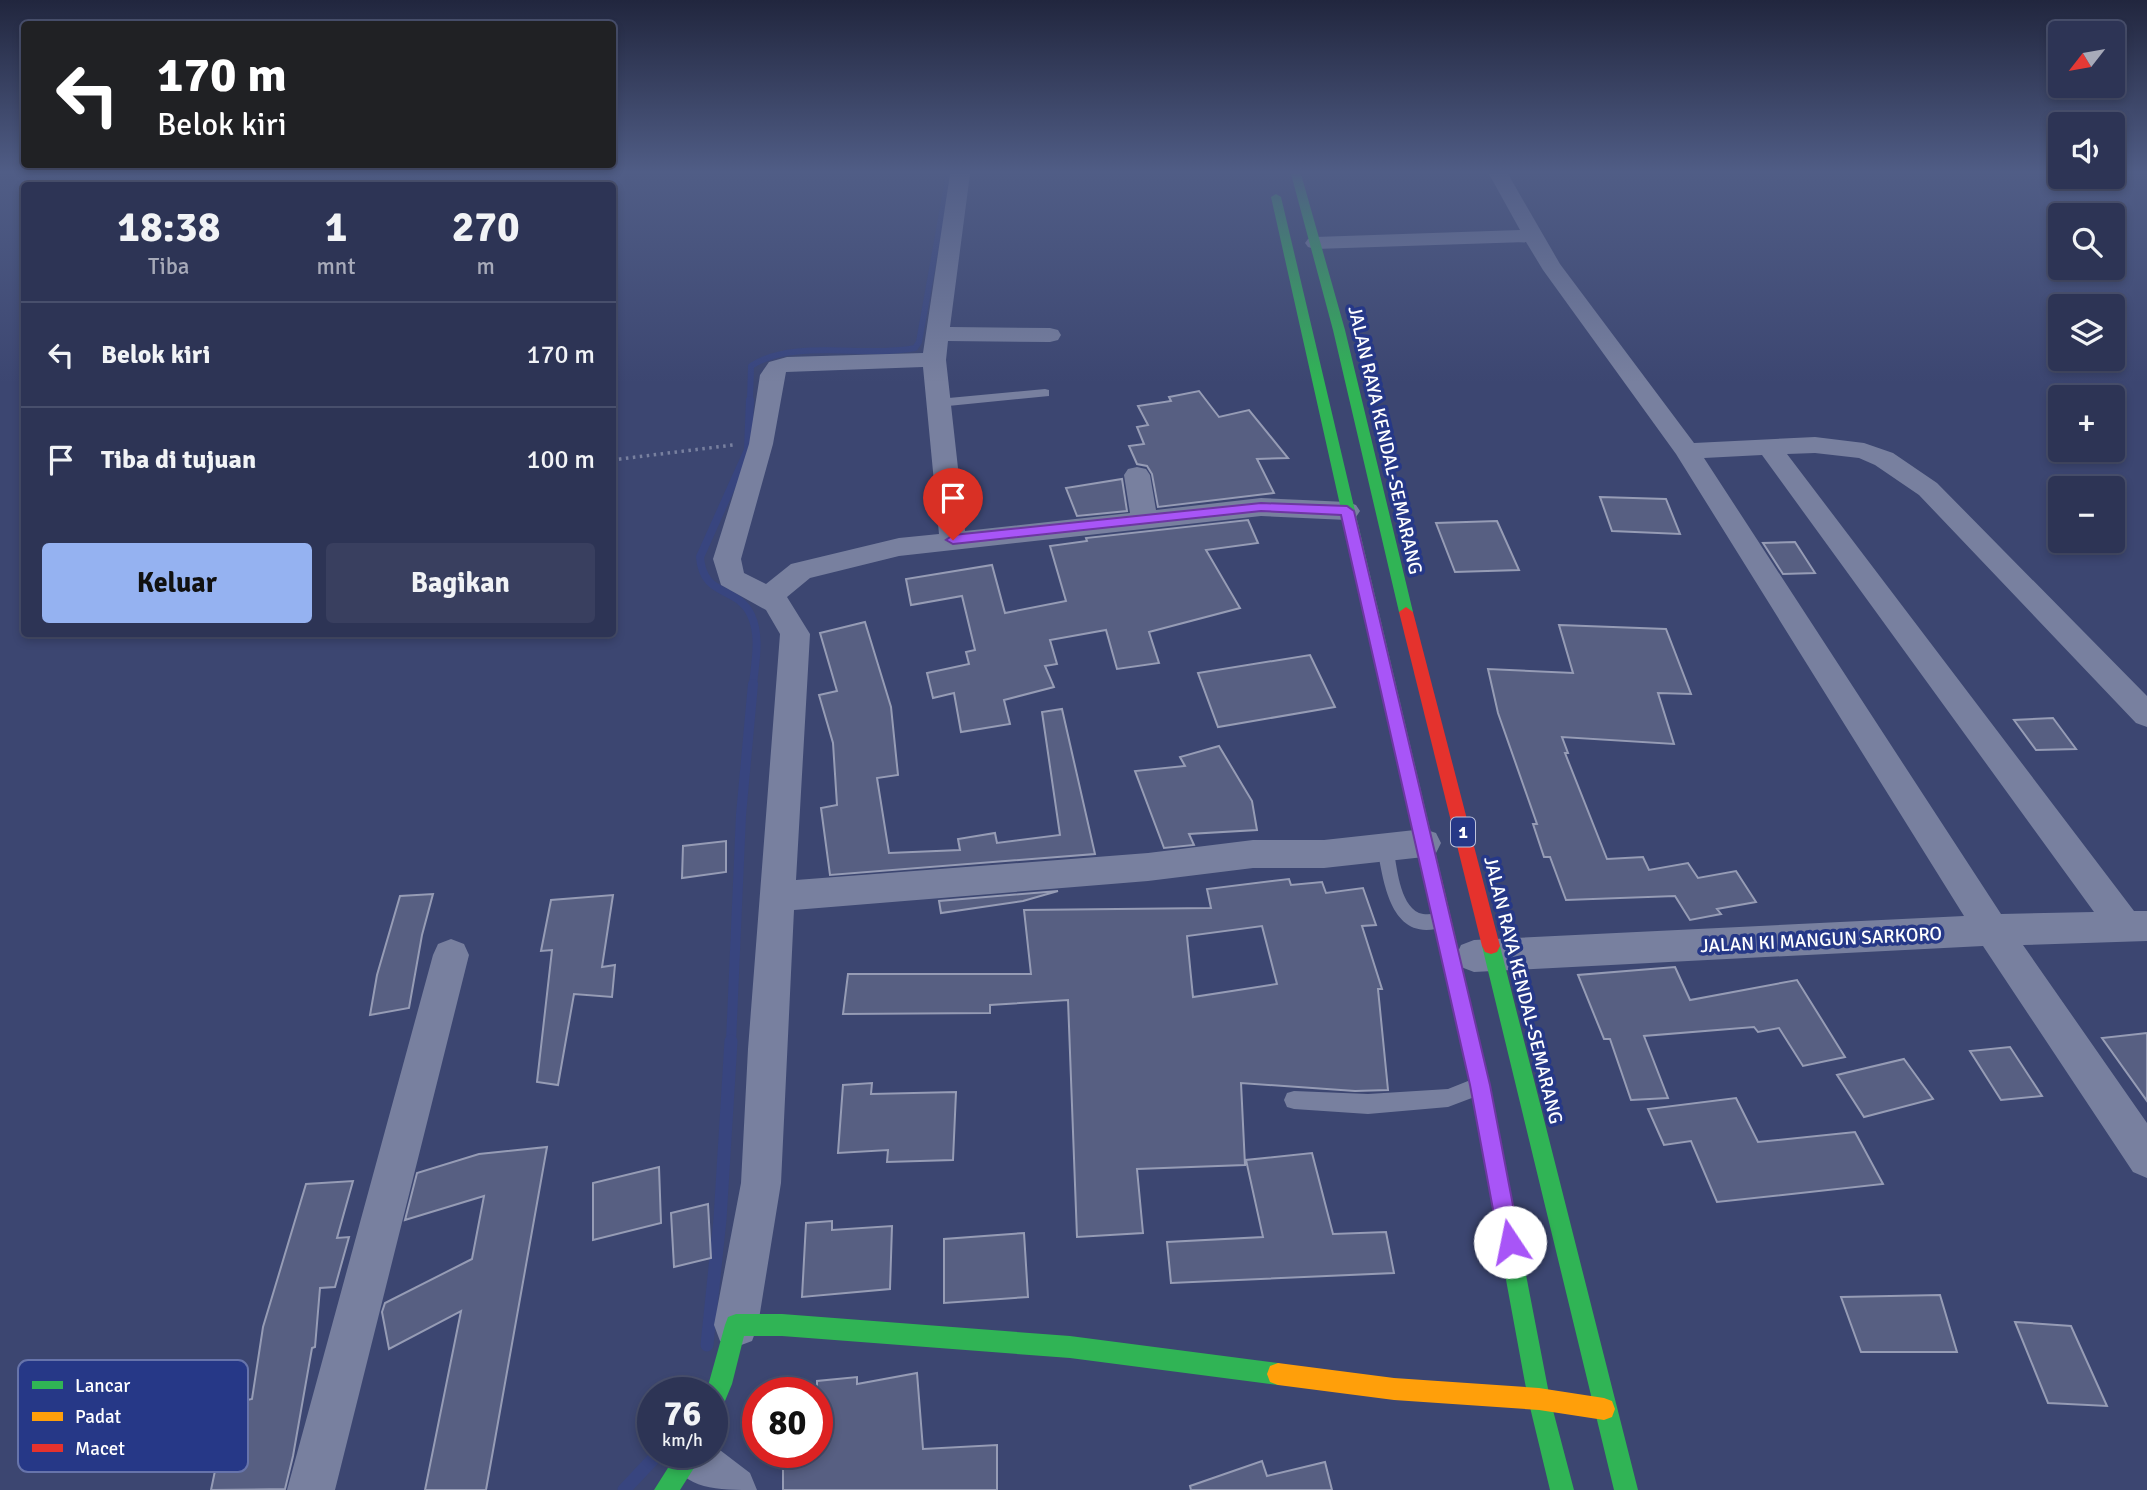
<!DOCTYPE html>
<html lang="id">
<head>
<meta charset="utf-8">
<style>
  body { margin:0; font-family:Signika,sans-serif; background:#393f5f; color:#f1f3f6; height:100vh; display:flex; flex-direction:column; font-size:26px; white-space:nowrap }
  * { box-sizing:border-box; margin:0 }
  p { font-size:23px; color:#a7aab9 }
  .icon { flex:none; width:38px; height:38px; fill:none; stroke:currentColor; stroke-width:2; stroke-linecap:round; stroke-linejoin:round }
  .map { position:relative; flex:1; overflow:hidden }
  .sheet { position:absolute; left:21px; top:182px; width:595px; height:455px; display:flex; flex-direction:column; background:#2d3455; border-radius:7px; box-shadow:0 4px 10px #0003,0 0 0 2px #484f6c }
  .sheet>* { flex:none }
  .hud { position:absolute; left:21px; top:21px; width:595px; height:147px; border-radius:7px; box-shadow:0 4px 10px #0003,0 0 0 2px #484f6c; background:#202124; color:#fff; overflow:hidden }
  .needle { width:46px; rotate:239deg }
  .tools { position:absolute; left:2048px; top:21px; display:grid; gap:14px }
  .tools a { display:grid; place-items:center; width:77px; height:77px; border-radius:7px; background:#2d3455; box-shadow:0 4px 10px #0003,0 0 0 2px #484f6c; font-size:35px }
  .speed { position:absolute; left:637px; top:1377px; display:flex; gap:14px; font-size:35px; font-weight:700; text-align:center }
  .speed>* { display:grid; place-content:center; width:91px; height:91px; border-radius:50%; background:#2d3455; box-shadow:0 4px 10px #0003,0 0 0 2px #484f6c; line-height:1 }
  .speed small { font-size:18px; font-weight:400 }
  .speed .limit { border:10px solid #d22; background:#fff; color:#111 }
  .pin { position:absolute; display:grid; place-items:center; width:60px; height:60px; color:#fff; margin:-72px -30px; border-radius:50% 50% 50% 0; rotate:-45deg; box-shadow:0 0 7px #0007 }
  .pin .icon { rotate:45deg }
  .me { position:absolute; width:77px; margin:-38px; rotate:349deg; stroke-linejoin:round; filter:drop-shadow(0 0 5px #0008) }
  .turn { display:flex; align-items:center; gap:24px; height:147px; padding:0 21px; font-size:32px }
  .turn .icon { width:91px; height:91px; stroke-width:2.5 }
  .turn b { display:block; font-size:49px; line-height:60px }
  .eta { display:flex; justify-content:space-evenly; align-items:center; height:119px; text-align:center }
  .eta b { font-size:42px; font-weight:800; line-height:49px }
  .primary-button { display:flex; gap:14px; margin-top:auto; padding:14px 21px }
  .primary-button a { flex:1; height:80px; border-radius:7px; background:#95b2f1; color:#111; font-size:28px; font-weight:800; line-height:80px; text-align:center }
  .primary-button a+a { background:#393f5f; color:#f1f3f6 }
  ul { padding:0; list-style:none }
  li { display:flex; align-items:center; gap:21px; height:105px; padding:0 21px; border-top:2px solid #484f6c }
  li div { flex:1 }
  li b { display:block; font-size:26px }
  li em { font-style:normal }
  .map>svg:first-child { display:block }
</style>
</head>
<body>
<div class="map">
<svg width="2147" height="1490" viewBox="0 0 2147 1490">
  <rect width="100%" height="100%" fill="#3c4671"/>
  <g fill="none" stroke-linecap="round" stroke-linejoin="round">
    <path stroke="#38457f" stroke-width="6" d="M750,401L751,366C794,338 864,358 915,348L919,342L949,174"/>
    <path stroke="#38457f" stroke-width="8" d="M750,400L748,450L700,557C703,598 737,585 751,615C761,637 755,662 753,685"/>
    <path stroke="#38457f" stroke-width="10" d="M731,1042L741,815L753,684"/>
    <path stroke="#38457f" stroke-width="13" d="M707,1345L720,1219L731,1041
      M624,1490L656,1456"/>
  </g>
  <path fill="#575f82" stroke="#969cb5" stroke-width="2" fill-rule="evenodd" d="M1199,391L1219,417L1249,410L1288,458L1257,459L1274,493L1158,507L1152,474L1147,466L1137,464L1129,446L1144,444L1137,427L1148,425L1138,406L1171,401L1169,397Z
    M1122,479L1127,511L1077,516L1066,488Z
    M1600,497L1666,499L1680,534L1612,531Z
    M1248,520L1258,543L1206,550L1240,608L1149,632L1159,663L1117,669L1106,630L1050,640L1057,664L1045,666L1054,687L1004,700L1010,724L961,732L954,693L933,698L927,673L969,664L966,652L975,650L962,596L911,605L906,579L992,565L1005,613L1066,601L1050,546L1087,541L1086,538Z
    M1497,521L1519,570L1455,572L1436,523Z
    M1795,542L1815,573L1783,574L1763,543Z
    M865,622L891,707L898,775L877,778L889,853L960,850L958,839L995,833L997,843L1060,835L1042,712L1062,709L1095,854L830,875L821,808L837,805L833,743L819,695L837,691L820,633Z
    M1559,625L1666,629L1691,694L1658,693L1674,744L1562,737L1568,753H1565L1607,859L1643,857L1649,870L1688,863L1698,878L1736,871L1756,902L1717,909L1721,914L1690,920L1675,896L1566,900L1550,857H1544L1533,824H1537L1498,713L1488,669L1573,673Z
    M1310,655L1335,707L1218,727L1198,673Z
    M2053,718L2076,749L2036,750L2014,720Z
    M1219,746L1252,801L1257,830L1189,834L1194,845L1164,848L1135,771L1185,766L1180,757Z
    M726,841V872L682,878L683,846Z
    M1289,879L1291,885L1322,882L1326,893L1363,888L1376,925L1362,926L1382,989H1378L1388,1090L1355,1091L1241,1083L1245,1165L1137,1169L1143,1233L1077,1237L1068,1000L990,1005V1013L843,1014L848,974H1031L1024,910L1211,908L1207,889ZM1262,926L1277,984L1193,997L1187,936Z
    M1058,891L1023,901L941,913L939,901Z
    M433,894L422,935L409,1008L370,1015L377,975L400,896Z
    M613,895L602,967L615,965L612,997L574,994L558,1085L537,1082L552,950L541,951L551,900Z
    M1675,967L1690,1000L1797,980L1845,1057L1803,1066L1779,1028L1758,1032L1754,1027L1644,1036L1668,1098L1631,1100L1610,1039H1604L1578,975Z
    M2147,1033V1101L2102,1038Z
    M2010,1047L2042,1096L2001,1100L1970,1051Z
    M1904,1059L1933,1099L1864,1117L1837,1075Z
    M872,1083L871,1094L956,1092L953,1160L887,1162L888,1150L838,1153L843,1085Z
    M1736,1098L1758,1142L1855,1132L1883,1184L1717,1202L1691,1141L1664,1145L1648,1109Z
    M547,1147L486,1490H425L461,1311L389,1349L382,1312L385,1303L472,1259L484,1196L405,1220L417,1173L479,1154Z
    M1312,1153L1333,1234L1386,1232L1394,1273L1171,1283L1167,1242L1263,1237L1246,1160Z
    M659,1167L661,1223L593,1240V1183Z
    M353,1181L337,1238L349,1237L335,1287L320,1288L315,1347L312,1348L293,1456L285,1489L211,1490L229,1404L252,1399L263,1327L306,1184Z
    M708,1204L711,1258L674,1267L671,1213Z
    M832,1221V1230L892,1226L890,1289L802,1297L806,1223Z
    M1024,1233L1028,1297L944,1303V1239Z
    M1940,1295L1957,1352H1861L1841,1297Z
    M2015,1322L2071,1326L2107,1406L2048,1403Z
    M917,1373L923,1449L997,1445V1490H783V1452H817V1381L857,1377V1384Z
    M1262,1461L1267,1476L1325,1462L1332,1490H1191L1190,1486Z"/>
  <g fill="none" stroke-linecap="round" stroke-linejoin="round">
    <path stroke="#78809f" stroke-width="3.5" stroke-dasharray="2.5 4.5" stroke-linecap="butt" d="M612,460L733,445"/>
    <path fill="#78809f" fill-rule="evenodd" d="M1045,389L1049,390V396L938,407L932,403L938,399Z
      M1385,840L1391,842L1393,847C1397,865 1399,904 1419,913C1427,916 1437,912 1446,916L1449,921L1446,926C1391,946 1384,884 1377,847L1379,842Z
      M1478,1077L1485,1079L1488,1086L1485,1093L1448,1107L1368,1114L1294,1109L1287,1107L1284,1100L1287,1093L1294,1091L1368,1094L1448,1089Z"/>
    <path fill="#78809f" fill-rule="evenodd" d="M950,174H970L950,327L1050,328L1058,330L1061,335L1058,340L1050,342L948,341L946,360L965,531L1130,513L1124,475L1128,469L1137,467L1146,469L1150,475L1156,510L1261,498L1347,502L1356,505L1360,511L1356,517L1347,520L1261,516L899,556L810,578L787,597L810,634L796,880L1148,853L1253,840H1324L1424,829L1436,833L1441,843L1436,853L1424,857L1324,868H1253L1148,881L794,910L781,1183L758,1325L752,1341L736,1347L720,1341L714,1325L741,1183L748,1049L780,634L766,610L721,585L713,559L749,444L760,375L769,362L787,357L923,353ZM923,367L939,534L899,538L791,564L766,584L744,573L741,559L773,444L786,372Z
      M1489,174H1508L1560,264L1694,443L1815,437L1864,443L1893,453L1937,483L2147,696V727L2136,723L1919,495L1875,465L1859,458L1815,453L1787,454L2134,911H2147V941L2023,945L2147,1123V1178L2133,1172L1983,946L1474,972L1461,967L1456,956L1461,945L1474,940L1964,916L1676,454L1543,270L1526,242L1315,249L1308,247L1305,243L1308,239L1315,237L1520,230ZM1762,455L2094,912L2001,914L1704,458Z
      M451,939L464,944L469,955L335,1490H287L433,955L438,944Z
      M712,1444L750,1473L757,1490C716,1490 686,1490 668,1457L669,1452H712Z"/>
    <path fill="#30b455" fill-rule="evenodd" d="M1291,174H1301L1345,330L1413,612L1406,617L1399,612L1333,330Z
      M1276,194L1281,197L1442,880L1439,885L1433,887L1427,885L1424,880L1271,197Z
      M1491,938L1497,940L1500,946L1638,1490H1614L1482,946L1485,940Z
      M1495,1156L1502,1159L1505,1166L1550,1399L1574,1490H1550L1528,1399L1485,1166L1488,1159Z
      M736,1314H782L1070,1336L1278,1363L1286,1366L1289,1374L1286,1382L1278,1385L1070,1358L782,1336H744L732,1384L720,1413L712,1416V1393H706L725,1325L728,1317Z
      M678,1452H704L680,1490H654Z"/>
    <path fill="#ff9f0a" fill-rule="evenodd" d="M1433,873L1439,875L1442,880L1490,1085L1505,1166L1502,1173L1495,1176L1488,1173L1485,1166L1470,1085L1424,880L1427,875Z
      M1278,1363L1394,1378L1539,1388L1604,1398L1612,1401L1615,1409L1612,1417L1604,1420L1539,1410L1394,1400L1278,1385L1270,1382L1267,1374L1270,1366Z"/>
    <path fill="#e5322d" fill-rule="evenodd" d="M1406,607L1413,612L1500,946L1497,952L1491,954L1485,952L1482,946L1399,612Z"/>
  </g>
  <linearGradient id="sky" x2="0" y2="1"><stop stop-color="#21263e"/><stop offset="0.45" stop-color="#505d86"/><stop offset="1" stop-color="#505d86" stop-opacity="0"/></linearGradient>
  <rect width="2147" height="383" fill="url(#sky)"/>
  <path fill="#a855f7" stroke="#6d37a1" stroke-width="2" d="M1261,503L1347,506L1354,511L1490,1085L1520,1242L1517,1250L1510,1253L1502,1250L1499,1242L1470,1085L1341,515L1261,511L953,544L946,540L953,535Z"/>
  <g text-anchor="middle" stroke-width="7" stroke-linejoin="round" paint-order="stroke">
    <rect fill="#263887" stroke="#bec3db" stroke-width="2" x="1451" y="817.5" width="24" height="29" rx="5"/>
    <g font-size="18" font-weight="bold" fill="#fff">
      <text x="1463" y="838">1</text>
    </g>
    <g font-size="19" fill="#fff" stroke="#263887">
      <text transform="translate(1386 440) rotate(77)" y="7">JALAN RAYA KENDAL-SEMARANG</text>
      <text transform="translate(1821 939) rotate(-3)" y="7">JALAN KI MANGUN SARKORO</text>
      <text transform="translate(1524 990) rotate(76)" y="7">JALAN RAYA KENDAL-SEMARANG</text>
    </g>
  </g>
  <rect x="18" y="1360" width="230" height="112" rx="10" fill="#263887" stroke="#6774ab" stroke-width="2"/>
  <rect x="32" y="1381" width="31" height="8" fill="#30b455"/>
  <rect x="32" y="1412" width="31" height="9" fill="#ff9f0a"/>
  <rect x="32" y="1444" width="31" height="8" fill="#e5322d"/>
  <g font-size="19" fill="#fff">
    <text x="75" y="1392">Lancar</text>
    <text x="75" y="1423">Padat</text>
    <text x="75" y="1455">Macet</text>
  </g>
</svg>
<div class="tools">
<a><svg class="needle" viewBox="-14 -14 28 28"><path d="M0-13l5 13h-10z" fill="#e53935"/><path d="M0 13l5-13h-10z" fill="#a7aab9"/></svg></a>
<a><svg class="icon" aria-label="sound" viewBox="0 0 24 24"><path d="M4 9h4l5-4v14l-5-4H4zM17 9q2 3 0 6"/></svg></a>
<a><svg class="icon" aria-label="search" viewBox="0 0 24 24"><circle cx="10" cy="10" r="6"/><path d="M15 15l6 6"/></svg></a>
<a><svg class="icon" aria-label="layers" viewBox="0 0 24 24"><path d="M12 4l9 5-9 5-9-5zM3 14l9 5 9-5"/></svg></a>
<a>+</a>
<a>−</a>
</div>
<div class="speed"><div>76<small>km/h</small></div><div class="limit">80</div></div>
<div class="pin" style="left:953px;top:540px;background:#d93025"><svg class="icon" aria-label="arrive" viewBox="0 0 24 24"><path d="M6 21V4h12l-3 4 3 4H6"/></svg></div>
<svg class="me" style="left:1510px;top:1242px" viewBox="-20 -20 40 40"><circle r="19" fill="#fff"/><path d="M0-13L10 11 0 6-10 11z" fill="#a855f7"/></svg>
<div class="hud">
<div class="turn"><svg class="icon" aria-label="left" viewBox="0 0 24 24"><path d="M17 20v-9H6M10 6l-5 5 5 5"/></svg><div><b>170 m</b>Belok kiri</div></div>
</div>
<section class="sheet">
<div class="eta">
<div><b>18:38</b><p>Tiba</p></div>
<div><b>1</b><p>mnt</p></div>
<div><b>270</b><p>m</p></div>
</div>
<ul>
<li><svg class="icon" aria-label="left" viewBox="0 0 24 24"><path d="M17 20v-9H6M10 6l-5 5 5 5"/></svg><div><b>Belok kiri</b></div><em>170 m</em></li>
<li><svg class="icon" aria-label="arrive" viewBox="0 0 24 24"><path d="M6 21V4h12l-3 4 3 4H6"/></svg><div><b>Tiba di tujuan</b></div><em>100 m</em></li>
</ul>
<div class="primary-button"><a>Keluar</a><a>Bagikan</a></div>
</section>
</div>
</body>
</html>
